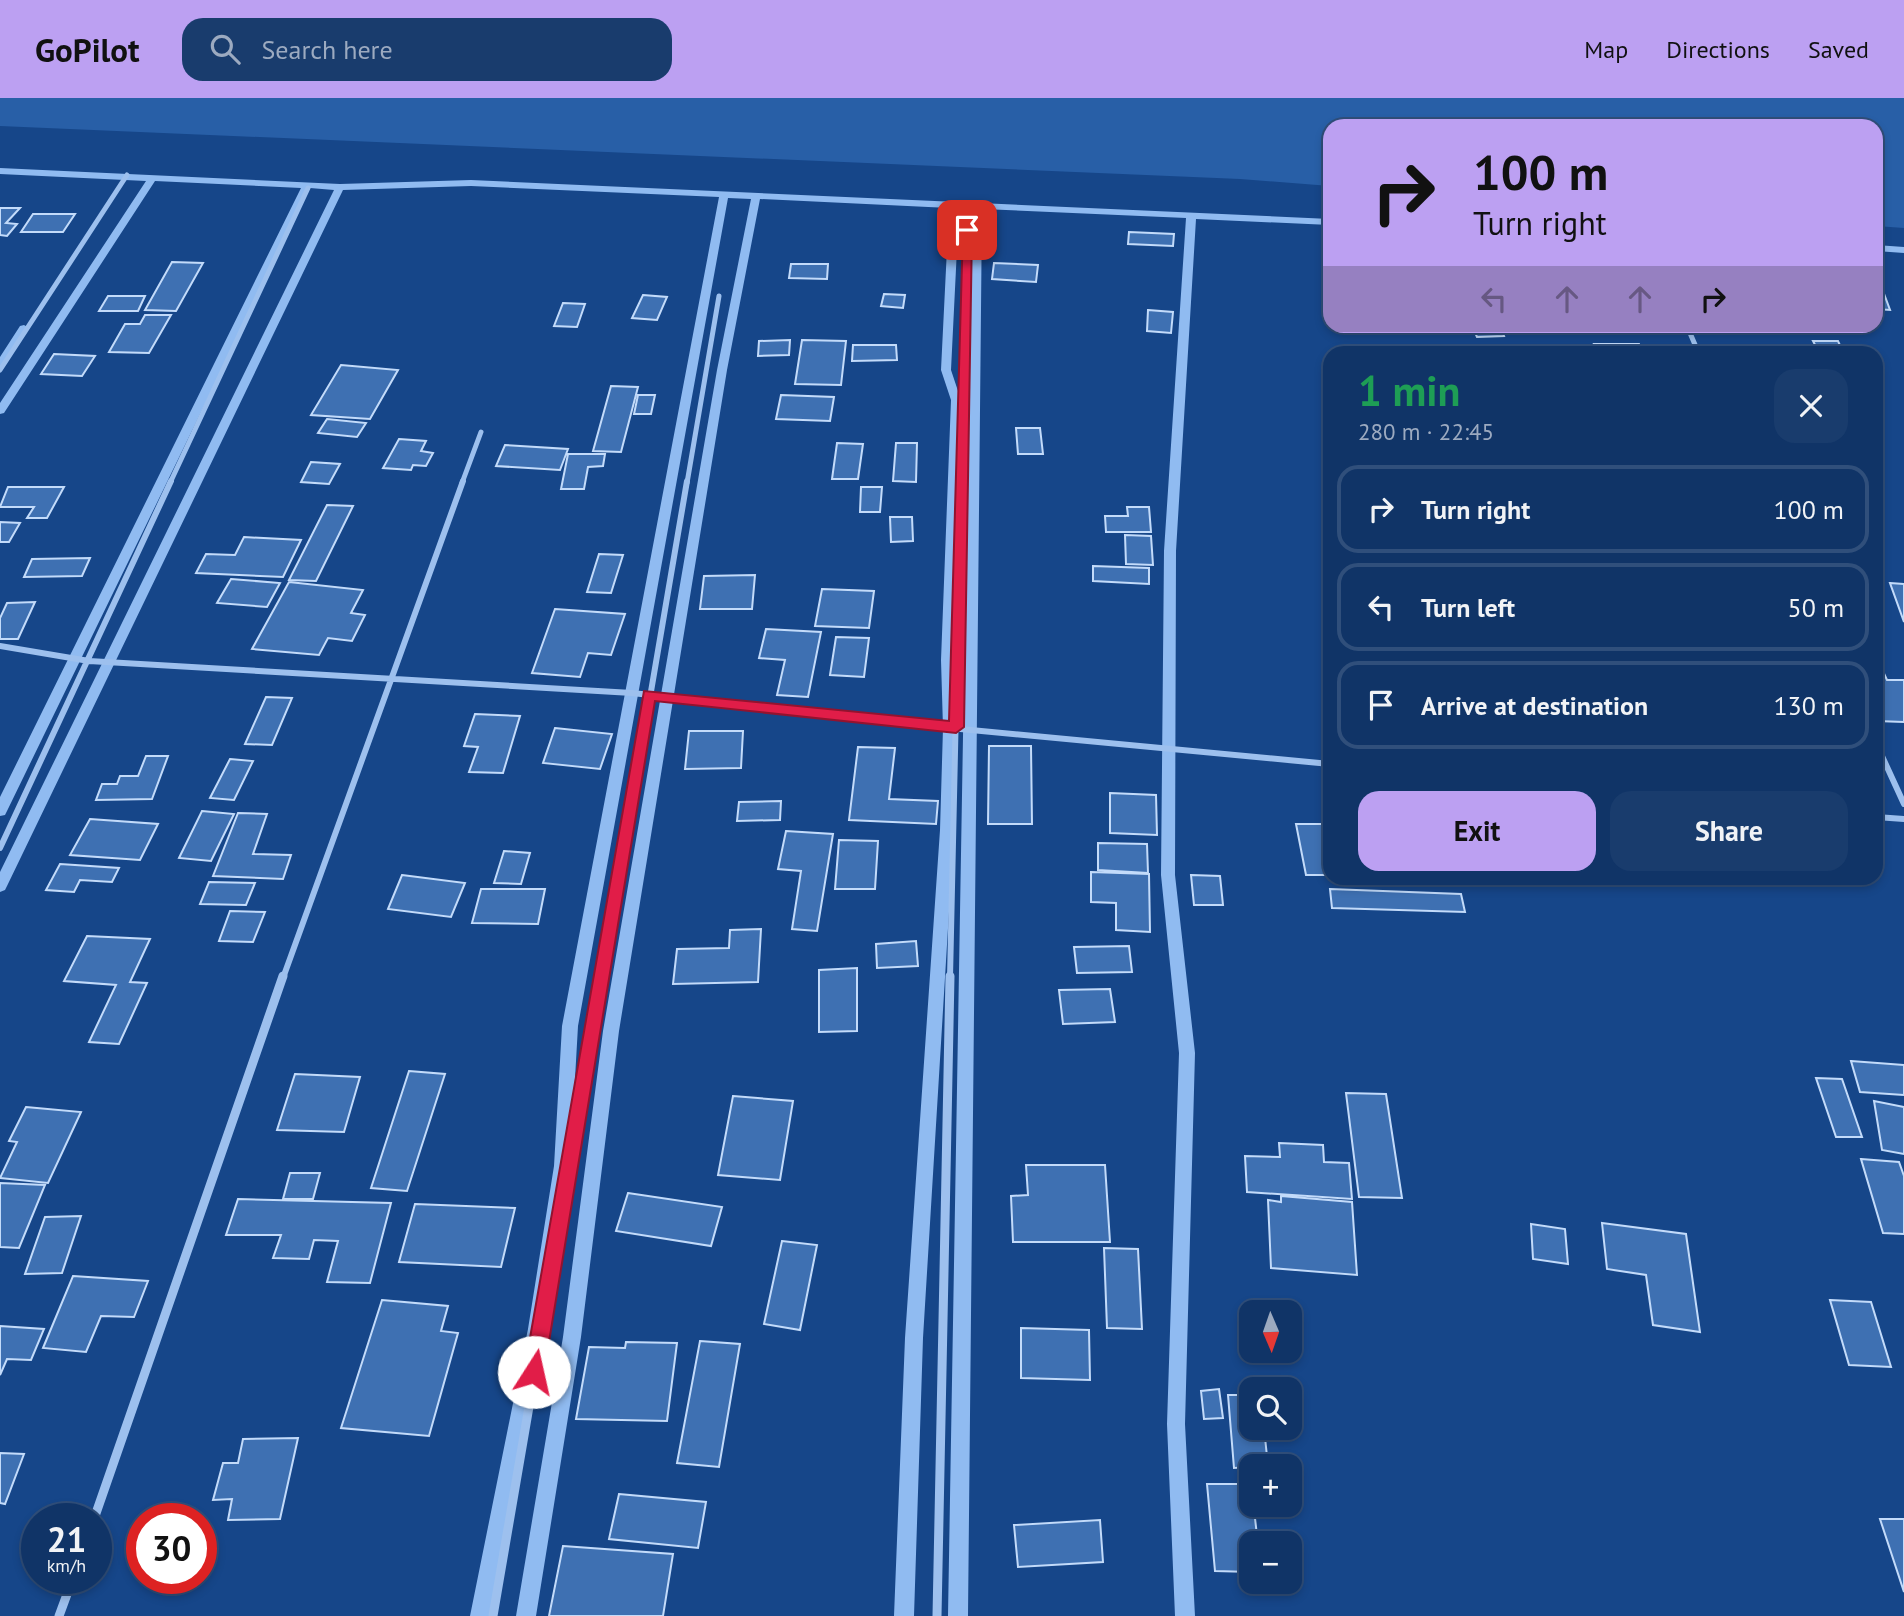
<!DOCTYPE html>
<html lang="en">
<head>
<meta charset="utf-8">
<style>
  body { margin:0; font-family:"PT Sans",sans-serif; background:#193c6d; color:#f1f3f6; height:100vh; display:flex; flex-direction:column; font-size:26px; white-space:nowrap }
  * { box-sizing:border-box; margin:0 }
  p { font-size:23px; color:#9caac0 }
  .icon { flex:none; width:38px; height:38px; fill:none; stroke:currentColor; stroke-width:2; stroke-linecap:round; stroke-linejoin:round }
  .map { position:relative; flex:1; overflow:hidden }
  .panel { position:absolute; left:1323px; top:248px; width:560px; height:539px; display:flex; flex-direction:column; background:#103467; border-radius:21px; box-shadow:0 4px 10px #0003,0 0 0 2px #304f7b }
  .panel>* { flex:none }
  .hud { position:absolute; left:1323px; top:21px; width:560px; height:214px; border-radius:21px; box-shadow:0 4px 10px #0003,0 0 0 2px #304f7b; background:#bca0f2; color:#111; overflow:hidden }
  .needle { width:46px; rotate:178deg }
  .tools { position:absolute; left:1239px; top:1202px; display:grid; gap:14px }
  .tools a { display:grid; place-items:center; width:63px; height:63px; border-radius:14px; background:#103467; box-shadow:0 4px 10px #0003,0 0 0 2px #304f7b; font-size:35px }
  .speed { position:absolute; left:21px; top:1405px; display:flex; gap:14px; font-size:35px; font-weight:700; text-align:center }
  .speed>* { display:grid; place-content:center; width:91px; height:91px; border-radius:50%; background:#103467; box-shadow:0 4px 10px #0003,0 0 0 2px #304f7b; line-height:1 }
  .speed small { font-size:18px; font-weight:400 }
  .speed .limit { border:10px solid #d22; background:#fff; color:#111 }
  .pin { position:absolute; display:grid; place-items:center; width:60px; height:60px; color:#fff; margin:-30px; border-radius:14px; box-shadow:0 4px 10px #0006 }
  .me { position:absolute; width:77px; margin:-38px; rotate:10deg; stroke-linejoin:round; filter:drop-shadow(0 0 5px #0008) }
  .turn { display:flex; align-items:center; gap:24px; height:147px; padding:0 35px; font-size:32px }
  .turn .icon { width:91px; height:91px; stroke-width:2.5 }
  .turn b { display:block; font-size:49px; line-height:60px }
  .lanes { display:flex; align-items:center; height:66px; padding:0 35px; background:#0003; justify-content:center; gap:35px; direction:ltr }
  .lanes .off { opacity:.35 }
  .round { display:grid; place-items:center; flex:none; width:74px; height:74px; border-radius:21px; background:#193c6d }
  .overview { display:flex; align-items:center; justify-content:space-between; height:119px; padding:0 35px }
  h1 { font-size:42px; font-weight:800; line-height:52px; color:#1e9e55 }
  .button { display:flex; gap:14px; margin-top:auto; padding:14px 35px }
  .button a { flex:1; height:80px; border-radius:21px; background:#bca0f2; color:#111; font-size:28px; font-weight:800; line-height:80px; text-align:center }
  .button a+a { background:#193c6d; color:#f1f3f6 }
  ul { padding:0; list-style:none }
  li { display:flex; align-items:center; gap:21px; height:88px; margin:0 14px 10px; padding:0 21px; border:4px solid #304f7b; border-radius:21px }
  li div { flex:1 }
  li b { display:block; font-size:26px }
  li em { font-style:normal }
  header { display:flex; align-items:center; gap:42px; box-sizing:border-box; height:98px; padding:0 35px; background:#bca0f2; color:#111 }
  header strong { font-size:33px }
  nav { display:flex; gap:38px; margin-inline-start:auto; font-size:24px }
  .search { width:490px; height:63px; background:#193c6d; display:flex; align-items:center; gap:18px; box-sizing:border-box; padding:0 24px; border-radius:21px; color:#9caac0; font-size:26px }
  .map>svg:first-child { display:block }
</style>
</head>
<body>
<header>
<strong>GoPilot</strong>
<div class="search"><svg class="icon" aria-label="search" viewBox="0 0 24 24"><circle cx="10" cy="10" r="6"/><path d="M15 15l6 6"/></svg>Search here</div>
<nav><a>Map</a><a>Directions</a><a>Saved</a></nav>
</header>
<div class="map">
<svg width="1904" height="1518" viewBox="0 0 1904 1518">
  <rect width="100%" height="100%" fill="#164689"/>
  <path fill="#285fa7" d="M0,0H1904V130L1876,128V28H1330V88L1240,81L0,28Z"/>
  <g fill="none" stroke-linecap="round" stroke-linejoin="round">
    <path fill="#90bbf1" fill-rule="evenodd" d="M0,70L340,86L471,82L1330,121V127L1196,121L1176,453L1175,777L1195,955L1185,1326L1195,1518H1175L1167,1326L1179,955L1161,777L1164,453L1186,120L982,111L968,1518H948L972,111L959,110L951,272L961,302L953,562L957,630L954,732L923,1240L914,1518H894L905,1240L940,732L943,630L941,562L951,302L941,272L949,110L760,101L727,272L619,933L581,1239L536,1518H516L563,1239L603,933L717,272L751,101L728,100L578,928L570,1068L546,1231L490,1518H470L528,1231L554,1068L562,928L719,99L471,88L343,92L7,788L5,792L0,794V774L334,92L310,90L7,713L5,717L0,718V699L301,90L155,83L4,315L0,316V305L146,83L0,76Z
      M1876,147L1904,149V155L1876,153Z
      M24,227L29,230L4,269L0,270V259L20,228Z"/>
  </g>
  <path fill="#3e70b2" stroke="#c3dbfa" stroke-width="2" d="M0,110H20L6,125L17,126L7,138L0,137Z
    M33,116H75L63,134H21Z
    M1129,134L1174,136L1173,148L1128,146Z
    M172,164L203,165L176,213L145,212Z
    M994,165L1038,167L1036,184L992,181Z
    M791,166H828L827,181L789,180Z
    M1876,185H1880L1890,212L1876,211Z
    M884,196L905,197L903,210L881,208Z
    M643,197L667,199L657,222L632,220Z
    M108,198H145L138,213H99Z
    M563,205L585,206L577,229L554,228Z
    M1148,212L1173,214L1171,235L1147,233Z
    M145,217H171L149,255L109,254L125,226H140Z
    M1472,228H1500L1504,238L1477,239Z
    M790,242L789,257L758,258L759,243Z
    M802,242L846,243L841,287L795,286Z
    M1813,243H1838L1844,256H1820Z
    M1594,246H1639L1643,256H1598Z
    M853,247H896L897,262L852,263Z
    M1488,249H1509L1512,256H1491Z
    M1529,250L1585,252L1586,256H1530Z
    M54,256L95,258L82,278L41,276Z
    M341,267L398,272L370,321L311,317Z
    M611,288L638,289L621,354L593,353Z
    M638,297H655L651,316H634Z
    M781,297L834,299L830,323L776,321Z
    M327,321L366,325L357,339L318,335Z
    M1016,330H1040L1043,356H1018Z
    M399,341L426,343L421,353L433,355L426,368L413,367L411,372L383,370Z
    M837,345L863,346L858,381H832Z
    M896,345H917L916,384L893,383Z
    M505,347L568,351L560,372L496,368Z
    M568,356H605L603,368L588,369L584,391H561Z
    M311,364L340,366L329,386L301,384Z
    M8,389H64L47,420H27L34,409H0Z
    M861,389H882L880,414H860Z
    M327,407L353,408L316,483L289,482Z
    M1127,409H1149L1151,434H1106L1105,418H1128Z
    M890,419H912L913,443L891,444Z
    M0,424L20,425L9,444H0Z
    M1125,437L1151,438L1153,467L1126,466Z
    M244,439L301,442L283,479L196,475L206,456L235,457Z
    M599,456L623,457L611,495L587,494Z
    M90,460L82,478L24,479L32,461Z
    M1093,468L1149,470V486L1093,483Z
    M755,477L752,511H700L704,478Z
    M231,481L280,485L267,509L217,505Z
    M289,484L363,492L351,515L365,517L352,543L328,540L319,557L252,551Z
    M1890,485L1904,486V524Z
    M822,491L874,493L869,530L815,528Z
    M35,504L18,541H0V520L7,505Z
    M555,511L625,516L611,557L588,555L580,579L532,575Z
    M766,531L821,534L808,599L777,597L785,562L759,560Z
    M836,539L869,540L864,579L830,577Z
    M1876,569H1881L1887,582H1904V624L1877,623Z
    M266,599L292,600L272,647L245,646Z
    M475,616L520,618L503,675L469,674L478,649L464,648Z
    M555,630L612,636L600,671L543,665Z
    M689,633H743L741,670L685,671Z
    M989,648H1031L1032,726H988Z
    M858,649L895,650L889,701L938,703L936,726L849,722Z
    M146,658H168L152,701L96,702L102,686H117L120,678H138Z
    M230,661L253,663L234,702L210,700Z
    M1110,695L1156,697L1157,737L1110,735Z
    M781,703L780,722L737,723L739,704Z
    M202,713L234,716L211,763L179,760Z
    M238,715L267,716L253,756L291,757L283,781L213,778Z
    M90,721L158,726L140,762L70,757Z
    M1296,726H1325L1330,753V777H1306Z
    M786,733L833,736L817,833L792,831L801,773L778,771Z
    M839,742L878,743L875,791H835Z
    M1098,745L1147,746L1148,775L1098,772Z
    M504,753L530,755L521,786L494,785Z
    M60,766L119,770L112,784L80,782L74,794L46,792Z
    M1091,774L1149,776L1150,834L1116,832V805L1091,804Z
    M402,777L465,785L451,819L388,811Z
    M1191,777L1220,778L1223,807H1194Z
    M209,784L255,785L246,807L200,806Z
    M481,791H545L538,826L472,825Z
    M1330,791L1461,796L1465,814L1332,810Z
    M230,813L265,814L253,844L219,843Z
    M761,831L758,884L673,886L677,851L729,850L730,832Z
    M87,838L150,841L130,884L147,885L119,946L89,944L116,887L64,883Z
    M916,843L918,868L877,870L876,846Z
    M1129,848L1132,874L1077,875L1074,849Z
    M857,870V933L819,934V872Z
    M1110,891L1115,924L1063,926L1059,892Z
    M1851,963L1904,967V997L1860,994Z
    M409,973L445,976L407,1093L371,1090Z
    M295,976L360,979L344,1034L277,1032Z
    M1816,980L1842,981L1862,1039H1836Z
    M1346,995L1386,996L1402,1100L1359,1099Z
    M733,998L793,1003L780,1082L718,1077Z
    M1874,1003L1904,1009V1056L1882,1052Z
    M26,1009L81,1014L48,1085L0,1080L17,1044L9,1043Z
    M1279,1045L1323,1047L1324,1064L1349,1065L1352,1101L1247,1094L1245,1058L1280,1059Z
    M1861,1061L1899,1064L1904,1078V1136L1883,1135Z
    M1026,1067H1105L1110,1144H1013L1011,1098L1028,1097Z
    M290,1075H320L313,1101H283Z
    M0,1085L45,1087L19,1150L0,1149Z
    M628,1095L722,1109L711,1148L616,1133Z
    M1281,1098L1352,1104L1357,1177L1271,1170L1268,1102L1281,1104Z
    M238,1101L391,1105L370,1185L327,1184L338,1143L314,1142L309,1161L273,1160L281,1137H226Z
    M415,1106L515,1110L501,1169L399,1164Z
    M81,1118L62,1175L25,1176L45,1119Z
    M1602,1125L1686,1136L1700,1234L1653,1227L1646,1177L1607,1171Z
    M1531,1126L1565,1131L1568,1166L1533,1161Z
    M782,1143L817,1147L800,1232L764,1226Z
    M1104,1150L1138,1151L1142,1231L1107,1230Z
    M73,1178L148,1183L134,1219L101,1218L86,1254L43,1250Z
    M382,1202L448,1208L441,1233L458,1235L429,1338L341,1330Z
    M1830,1202L1871,1204L1891,1269L1849,1267Z
    M0,1228L44,1231L31,1262L7,1261L0,1277Z
    M1021,1230L1089,1232L1090,1282L1021,1280Z
    M700,1243L740,1246L719,1369L677,1365Z
    M626,1244L677,1245L667,1323L576,1321L589,1249L625,1250Z
    M1219,1291L1223,1320L1204,1321L1201,1293Z
    M1228,1297H1251V1330H1264L1268,1368L1234,1370Z
    M298,1340L280,1421L228,1422L232,1401L213,1402L223,1365H238L243,1341Z
    M0,1355L24,1356L5,1406L0,1405Z
    M1207,1386H1251L1258,1446H1251V1474L1215,1473Z
    M619,1396L706,1404L698,1450L609,1441Z
    M1880,1421H1904V1494Z
    M1100,1422L1103,1464L1018,1469L1014,1427Z
    M563,1448L673,1456L663,1518H549Z"/>
  <g fill="none" stroke-linecap="round" stroke-linejoin="round">
    <path stroke="#9dc0ee" stroke-width="5" d="M1687,228L1699,256
      M0,272L127,77
      M170,385L308,90
      M462,385L481,334
      M687,385L719,198
      M961,385L966,132"/>
    <path stroke="#9dc0ee" stroke-width="6" d="M0,548L89,563L632,595L950,630L1330,666
      M1876,645L1904,706
      M1876,719L1904,721
      M0,750L171,383
      M283,880L463,383
      M602,880L687,383
      M950,880L961,383"/>
    <path stroke="#9dc0ee" stroke-width="9" d="M94,1421L283,878
      M59,1518L73,1480
      M493,1518L603,878
      M937,1518L950,878"/>
  </g>
  <path fill="#e11d48" stroke="#92132f" stroke-width="2" d="M963,130L972,132L964,629L956,635L655,603L544,1274L541,1281L534,1284L527,1281L524,1274L644,593L949,623Z"/>
</svg>
<div class="tools">
<a><svg class="needle" viewBox="-14 -14 28 28"><path d="M0-13l5 13h-10z" fill="#e53935"/><path d="M0 13l5-13h-10z" fill="#9caac0"/></svg></a>
<a><svg class="icon" aria-label="search" viewBox="0 0 24 24"><circle cx="10" cy="10" r="6"/><path d="M15 15l6 6"/></svg></a>
<a>+</a>
<a>−</a>
</div>
<div class="speed"><div>21<small>km/h</small></div><div class="limit">30</div></div>
<div class="pin" style="left:967px;top:132px;background:#d93025"><svg class="icon" aria-label="arrive" viewBox="0 0 24 24"><path d="M6 21V4h12l-3 4 3 4H6"/></svg></div>
<svg class="me" style="left:534px;top:1274px" viewBox="-20 -20 40 40"><circle r="19" fill="#fff"/><path d="M0-13L10 11 0 6-10 11z" fill="#e11d48"/></svg>
<div class="hud">
<div class="turn"><svg class="icon" aria-label="right" viewBox="0 0 24 24"><path d="M7 20v-9h11M14 6l5 5-5 5"/></svg><div><b>100 m</b>Turn right</div></div>
<div class="lanes"><svg class="icon off" aria-label="left" viewBox="0 0 24 24"><path d="M17 20v-9H6M10 6l-5 5 5 5"/></svg><svg class="icon off" aria-label="ahead" viewBox="0 0 24 24"><path d="M12 20V5M6 11l6-6 6 6"/></svg><svg class="icon off" aria-label="ahead" viewBox="0 0 24 24"><path d="M12 20V5M6 11l6-6 6 6"/></svg><svg class="icon" aria-label="right" viewBox="0 0 24 24"><path d="M7 20v-9h11M14 6l5 5-5 5"/></svg></div>
</div>
<section class="panel">
<div class="overview"><div><h1>1 min</h1><p>280 m · 22:45</p></div><a class="round"><svg class="icon" aria-label="close" viewBox="0 0 24 24"><path d="M6 6l12 12M18 6L6 18"/></svg></a></div>
<ul>
<li><svg class="icon" aria-label="right" viewBox="0 0 24 24"><path d="M7 20v-9h11M14 6l5 5-5 5"/></svg><div><b>Turn right</b></div><em>100 m</em></li>
<li><svg class="icon" aria-label="left" viewBox="0 0 24 24"><path d="M17 20v-9H6M10 6l-5 5 5 5"/></svg><div><b>Turn left</b></div><em>50 m</em></li>
<li><svg class="icon" aria-label="arrive" viewBox="0 0 24 24"><path d="M6 21V4h12l-3 4 3 4H6"/></svg><div><b>Arrive at destination</b></div><em>130 m</em></li>
</ul>
<div class="button"><a>Exit</a><a>Share</a></div>
</section>
</div>
</body>
</html>
